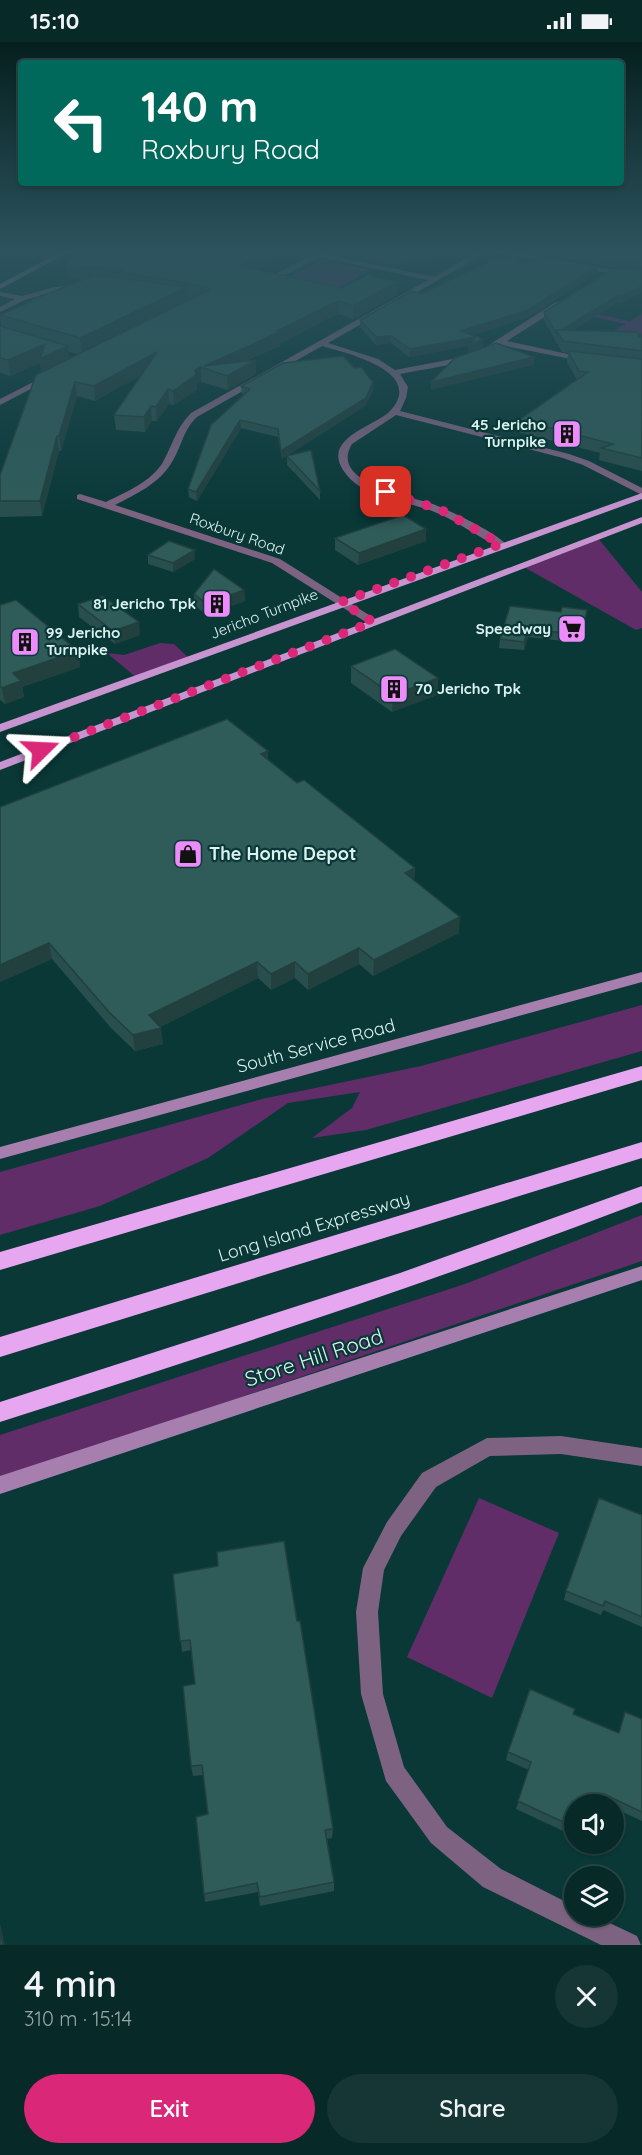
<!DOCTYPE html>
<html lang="en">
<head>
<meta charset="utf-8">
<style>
  body { margin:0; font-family:Quicksand,sans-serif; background:#153635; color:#f1f3f6; height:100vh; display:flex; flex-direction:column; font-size:22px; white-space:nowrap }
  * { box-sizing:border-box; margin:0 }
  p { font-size:20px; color:#98a7a8 }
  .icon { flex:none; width:33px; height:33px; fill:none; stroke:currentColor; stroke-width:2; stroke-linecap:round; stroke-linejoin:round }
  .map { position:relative; height:1903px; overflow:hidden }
  .sheet { display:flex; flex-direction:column; background:#072a29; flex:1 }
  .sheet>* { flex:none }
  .top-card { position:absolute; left:18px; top:18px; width:606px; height:126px; border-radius:6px; box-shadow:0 2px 4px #0004,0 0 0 2px #284646; background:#00695c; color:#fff; overflow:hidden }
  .controls { position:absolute; left:564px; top:1752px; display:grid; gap:12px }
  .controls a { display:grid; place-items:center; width:60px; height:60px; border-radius:50%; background:#072a29; box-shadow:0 2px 4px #0004,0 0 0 2px #284646; font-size:30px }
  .pin { position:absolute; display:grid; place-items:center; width:51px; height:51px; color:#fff; margin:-26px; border-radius:12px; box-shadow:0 3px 9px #0006 }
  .me { position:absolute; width:66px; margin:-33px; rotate:69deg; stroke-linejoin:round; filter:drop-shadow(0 0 4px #0008) }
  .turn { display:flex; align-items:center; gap:21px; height:126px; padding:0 24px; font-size:27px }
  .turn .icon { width:78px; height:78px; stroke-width:2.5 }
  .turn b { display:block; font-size:42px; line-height:51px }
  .round { display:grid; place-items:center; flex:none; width:63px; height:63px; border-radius:32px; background:#153635 }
  .head { display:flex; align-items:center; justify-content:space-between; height:102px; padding:0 24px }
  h1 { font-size:36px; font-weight:600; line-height:45px }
  .action { display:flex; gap:12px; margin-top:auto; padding:12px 24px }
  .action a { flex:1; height:69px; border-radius:36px; background:#db2777; color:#fff; font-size:24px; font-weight:600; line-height:69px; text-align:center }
  .action a+a { background:#153635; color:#f1f3f6 }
  .status { display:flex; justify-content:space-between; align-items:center; height:42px; padding:0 30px; background:#072a29; direction:ltr }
  .status svg { height:16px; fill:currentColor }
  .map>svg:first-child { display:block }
</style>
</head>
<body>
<div class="status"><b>15:10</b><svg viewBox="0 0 49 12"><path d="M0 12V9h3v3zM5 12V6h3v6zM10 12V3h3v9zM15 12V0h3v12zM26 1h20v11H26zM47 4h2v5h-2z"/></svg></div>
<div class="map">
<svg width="642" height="1903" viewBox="0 0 642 1903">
  <rect width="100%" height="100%" fill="#093837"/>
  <path fill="#602d69" d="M323,218L370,228L331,250L281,239Z
    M558,264L630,279L642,272V294L610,291L625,282L555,266Z
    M597,495L642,550V586L636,588L522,524Z
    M160,601L174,602L191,618L138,637L107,611L124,613Z
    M642,963V1009L366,1088L312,1096L352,1066L360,1050L288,1061L208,1116L100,1164L0,1193V1130L262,1057L421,1024Z
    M642,1173V1219L0,1437V1393L465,1242Z
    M479,1456L559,1491L492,1656L407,1615Z"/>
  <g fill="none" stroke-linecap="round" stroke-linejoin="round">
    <path fill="#7d6381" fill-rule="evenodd" d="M330,207V210L326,212L434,235L482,207H501L558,218L555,222L489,209L328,301L378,317L395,328L463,315L481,308L556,260H562V264L507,299L591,317V321L501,303C471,322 435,325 400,332L408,345L406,356L400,369L569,412L589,419L642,446V453L583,423L563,416L396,373L352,402C328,441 411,454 433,462C451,469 493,489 506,502L497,504C477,494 458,480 437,471C408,458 362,458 343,428C322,395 377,384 391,368C425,329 346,311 322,304L197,375C183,388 182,404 172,420C159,442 136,452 115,463L280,517L377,578V582H369L272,521L77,457V453L80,452L106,460C126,450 151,440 163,420C173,402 176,386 191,371L428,238L320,215L277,237L270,235L316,211Z
      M578,222L610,227L642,228V232L610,231L575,226Z
      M84,242L87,246L55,249L25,258L0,270V265L15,257L0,254V250L22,254L55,245Z
      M45,334L52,336L0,363V357Z
      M561,1394L642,1406V1424L561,1412L490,1414L436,1445L401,1494L384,1528L378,1570L383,1652L404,1725L447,1785L501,1827L574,1864V1874H595L637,1894L641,1903H601L483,1845L431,1801L386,1739L361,1652L356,1570L363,1526L387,1480L422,1431L487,1396Z"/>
    <path fill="#a77fae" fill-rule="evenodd" d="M66,207H75L0,247V242Z
      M642,930V940L0,1117V1105Z
      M642,1224V1238L0,1452V1434Z"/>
    <path fill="#c894d0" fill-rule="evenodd" d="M642,451V457L0,690V682Z
      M642,475V481L0,728V720Z"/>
    <path fill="#e6a6f0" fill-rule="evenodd" d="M642,1024V1038L0,1228V1210Z
      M642,1100V1116L0,1315V1295Z
      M642,1144V1160C430,1241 215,1311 0,1380V1360L400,1231Z"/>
  </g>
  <path fill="#284e4d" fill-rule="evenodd" d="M299,207L258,228L342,246L397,253L353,277L339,272L325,278L280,302V304L246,319L256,332L228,348L201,340L197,342V348L174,363L169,362L157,379H152L145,390L116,388L114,373L141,333L95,359L77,354L61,409H59L42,474L0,475V433L41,330L40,321L10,334L0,331V284L1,285L0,273L31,260V258L84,238L68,237L66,224ZM69,310L77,312L69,316Z
    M347,207H455L427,221L382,222L362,217L359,210Z
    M552,207L642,208V226L610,225L552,214Z
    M523,223L597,231L527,276L472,293L483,304L468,311V304L409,315L391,301L376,303L360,285V278L422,252Z
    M642,227L622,261L618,260L572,289L642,293V429L599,418L600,411L518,390L519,378L577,338L567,320L568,311L562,310L544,278V270Z
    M354,326L373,340V348L365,364L282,417L278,395L241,386L197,459L189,455L188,447L244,353L242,352L241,344Z
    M287,414L320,449V458L287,423Z
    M335,496L426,499L358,523L335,508Z
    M148,513L195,517L173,530L148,522Z
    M244,548L245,559L207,573L194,563V552Z
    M78,562L140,593L115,602L79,575Z
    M0,563L78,609L80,625L22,645L24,655L5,662L0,658Z
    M510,564L586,576L581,601L528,595L524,608L499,606L500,597Z
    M351,624L438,636L437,653L392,670L351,641Z
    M268,717L297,741L415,826L414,839L459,891L373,934L359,922L308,948L295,936L271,948L258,936L160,985L163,1002L135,1009L111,986L52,917L0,940Z
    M642,1473V1585L603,1568L601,1573L564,1558L566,1549Z
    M173,1532L333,1787L332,1796L327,1797L334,1840V1849L260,1864L258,1850L205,1860L204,1852L208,1772L203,1733L193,1734L191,1724L195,1642L191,1608L182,1610Z
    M573,1672L618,1691L642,1677V1779L614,1766V1762H607L601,1760L574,1762V1794L516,1767L529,1728L506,1718L508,1710Z"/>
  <path fill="#21403e" d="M0,207H10L2,211V216L0,217Z
    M274,207H299L241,237L240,224Z
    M429,207H455L427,221L428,208Z
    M598,224L597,231L527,276L460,296L461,289Z
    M397,240V253L353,277V264Z
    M642,244V250L622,261L623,254Z
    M187,245L188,262L82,314L80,296Z
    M619,253L618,260L561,295L558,290Z
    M339,259V272L325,278L280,302V304L219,331L204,324Z
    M391,294V301L376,303V295Z
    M476,295L483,297V304L468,311V304L409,315L410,307Z
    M45,302L68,304L70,320L42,334L40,321L10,334L8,318Z
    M157,310L158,324L95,359L94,344Z
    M534,315V323L431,348V340Z
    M256,318V332L228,348L227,334Z
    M201,325V340L197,342V348L174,363L173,349L195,328Z
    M75,340L77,354L61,409L59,394Z
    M373,340V348L365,364L282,417L281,409Z
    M168,347L169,362L157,379L156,365Z
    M151,364L152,379L145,390L144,375Z
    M240,378L241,386L197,459L196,450Z
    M57,394L59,409L42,474L40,459Z
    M426,487V499L358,523L359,511Z
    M195,508V517L173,530V521Z
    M244,548L245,559L207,573V562Z
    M139,580L140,593L115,602L113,589Z
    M529,587L528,595L524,608V600Z
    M78,609L80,625L22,645L24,655L5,662L2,646L13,631Z
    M438,636L437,653L392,670L393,653Z
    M268,709V724L261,712Z
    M415,826L414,842L405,831Z
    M460,875L459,891L373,934L374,918Z
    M49,901L52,917L0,940V923Z
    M359,906V922L308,948V932Z
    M257,920L258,936L155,987L161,986L163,1002L135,1009L133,993L149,973Z
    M295,920V936L271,948V932Z
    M0,1881L5,1903H3L0,1890Z"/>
  <path fill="#2f5b59" stroke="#21403e" stroke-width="1.5" d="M80,207H152L155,208L157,207H274L240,224L342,246L368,233L397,240L353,264L339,259L325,265L277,289L280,290L204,324L256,318L227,334L201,325L195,328L196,333L173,349L168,347L156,365L151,364L144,375L114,373L157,310L94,344L75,340L59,394H57L40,459H0V433L36,333L209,248L207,245L116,229L122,227L66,224Z
    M375,207H429L383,209Z
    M555,207L642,208V219L611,218Z
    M540,214L598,224L528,268L461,289L483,297L468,303L476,295L410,307L391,294L376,295L360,278L411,249L422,252L494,217L513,215L523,223Z
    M614,226L642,227V244L623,254L619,253L561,288H556V291L544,270Z
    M96,233L187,245L80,296L0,273L32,259L31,258Z
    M0,284L68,304L40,317L45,302L8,318L0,316Z
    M556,288L638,290L639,294L642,293V309L563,299Z
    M496,301L534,315L431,340L455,316Z
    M568,309L642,317V416L601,406L613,402L519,378L588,330L579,329Z
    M343,314L354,326L361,325L373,340L366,356L281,409L278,387L240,378L196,450L188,447L211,383L250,347L241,344L283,321Z
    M311,408L320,449L287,414Z
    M403,473L426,487L359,511L335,496Z
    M169,499L195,508L173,521L148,513Z
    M214,527L244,548L207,562L194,552Z
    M103,554L139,580L113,589L78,562Z
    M16,558L78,609L13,631L21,639L2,646L0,644V563Z
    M510,564L561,570L562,565L587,568L582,593L529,587L524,600L500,597Z
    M395,607L438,636L393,653L351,624Z
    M227,677L268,709L261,712L297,741L304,738L415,826L405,831L460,875L374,918L359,906L308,932L295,920L271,932L257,920L149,973L161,986L133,993L109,970L49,901L0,923V765Z
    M599,1456L642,1473V1575L605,1559L603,1564L566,1549Z
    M284,1499L297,1579H300L333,1787L325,1788L334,1840L260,1855L257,1841L204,1852L196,1775L208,1772L202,1723L191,1724L183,1644L195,1642L190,1598L180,1599L173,1532L218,1524L217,1510Z
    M530,1647L575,1667L573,1672L619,1691L625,1670L642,1677V1770L604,1752L600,1762H574V1785L518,1759L531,1720L508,1710Z
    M0,1890L3,1903H0Z"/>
  <linearGradient id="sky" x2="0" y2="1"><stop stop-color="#051f1e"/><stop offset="0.44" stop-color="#2c535e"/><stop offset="1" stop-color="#2c535e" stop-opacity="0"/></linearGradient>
  <rect width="642" height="474" fill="url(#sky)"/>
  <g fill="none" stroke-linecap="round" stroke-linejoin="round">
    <path stroke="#db2777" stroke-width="10" stroke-dasharray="0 18" d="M41,708L373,580L341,560L501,502L441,468L386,450"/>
  </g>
  <defs>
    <g id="building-square" transform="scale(1.5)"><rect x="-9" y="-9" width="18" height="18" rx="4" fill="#ec8cfb" stroke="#093837"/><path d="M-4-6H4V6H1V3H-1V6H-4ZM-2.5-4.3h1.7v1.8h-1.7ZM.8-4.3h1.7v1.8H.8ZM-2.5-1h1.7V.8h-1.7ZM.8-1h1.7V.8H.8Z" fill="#111"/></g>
    <g id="supermarket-square" transform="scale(1.5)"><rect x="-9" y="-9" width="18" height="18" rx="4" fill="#ec8cfb" stroke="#093837"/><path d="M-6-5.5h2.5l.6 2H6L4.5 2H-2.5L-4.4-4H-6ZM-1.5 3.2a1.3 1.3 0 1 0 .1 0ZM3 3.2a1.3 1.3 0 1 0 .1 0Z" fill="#111"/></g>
    <g id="shop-square" transform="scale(1.5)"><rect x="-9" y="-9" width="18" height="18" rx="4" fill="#ec8cfb" stroke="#093837"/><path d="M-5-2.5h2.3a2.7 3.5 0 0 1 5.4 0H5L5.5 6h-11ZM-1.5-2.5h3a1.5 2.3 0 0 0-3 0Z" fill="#111"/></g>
  </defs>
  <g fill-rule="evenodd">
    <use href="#building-square" x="567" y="392"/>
    <use href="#building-square" x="217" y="562"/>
    <use href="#supermarket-square" x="572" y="587"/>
    <use href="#building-square" x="25" y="600"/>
    <use href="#building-square" x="394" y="647"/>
    <use href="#shop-square" x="188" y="812"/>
  </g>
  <g text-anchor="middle" stroke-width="4.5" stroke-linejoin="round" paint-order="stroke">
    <g font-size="15" font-weight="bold" fill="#dbf2f1" stroke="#093837" text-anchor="end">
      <text x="546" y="388">45 Jericho<tspan x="546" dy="17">Turnpike</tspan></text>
      <text x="196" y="567">81 Jericho Tpk</text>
      <text x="551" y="592">Speedway</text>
      <text x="46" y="596" text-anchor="start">99 Jericho<tspan x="46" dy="17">Turnpike</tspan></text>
      <text x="415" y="652" text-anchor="start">70 Jericho Tpk</text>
    </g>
    <g font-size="15" fill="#dbf2f1" stroke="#093837">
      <text transform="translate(237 492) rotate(19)" y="5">Roxbury Road</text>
      <text transform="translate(264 572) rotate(-21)" y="5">Jericho Turnpike</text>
    </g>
    <g font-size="18" font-weight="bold" fill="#dbf2f1" stroke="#093837" text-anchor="start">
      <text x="209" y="818">The Home Depot</text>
    </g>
    <g font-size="18" fill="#dbf2f1" stroke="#093837">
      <text transform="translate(316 1004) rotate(-15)" y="6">South Service Road</text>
      <text transform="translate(314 1185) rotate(-17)" y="6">Long Island Expressway</text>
    </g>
    <g font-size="21" fill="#dbf2f1" stroke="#093837">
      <text transform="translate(314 1316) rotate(-18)" y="7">Store Hill Road</text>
    </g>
  </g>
</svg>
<div class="controls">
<a><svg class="icon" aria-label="sound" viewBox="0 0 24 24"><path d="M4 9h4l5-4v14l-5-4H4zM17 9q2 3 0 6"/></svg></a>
<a><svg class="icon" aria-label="layers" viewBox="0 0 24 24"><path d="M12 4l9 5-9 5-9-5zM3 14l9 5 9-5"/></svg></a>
</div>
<div class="pin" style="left:386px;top:450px;background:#d93025"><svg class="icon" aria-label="arrive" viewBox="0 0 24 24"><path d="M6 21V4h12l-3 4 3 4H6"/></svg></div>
<svg class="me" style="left:41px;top:708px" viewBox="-20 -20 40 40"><path d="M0-17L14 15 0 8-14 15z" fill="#db2777" stroke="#fff" stroke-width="4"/></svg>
<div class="top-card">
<div class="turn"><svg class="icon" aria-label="left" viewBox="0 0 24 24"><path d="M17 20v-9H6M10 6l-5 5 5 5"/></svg><div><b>140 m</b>Roxbury Road</div></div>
</div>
</div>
<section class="sheet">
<div class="head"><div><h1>4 min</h1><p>310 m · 15:14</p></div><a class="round"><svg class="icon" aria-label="close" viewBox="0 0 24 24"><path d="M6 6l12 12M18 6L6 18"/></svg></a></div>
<div class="action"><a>Exit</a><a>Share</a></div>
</section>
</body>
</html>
